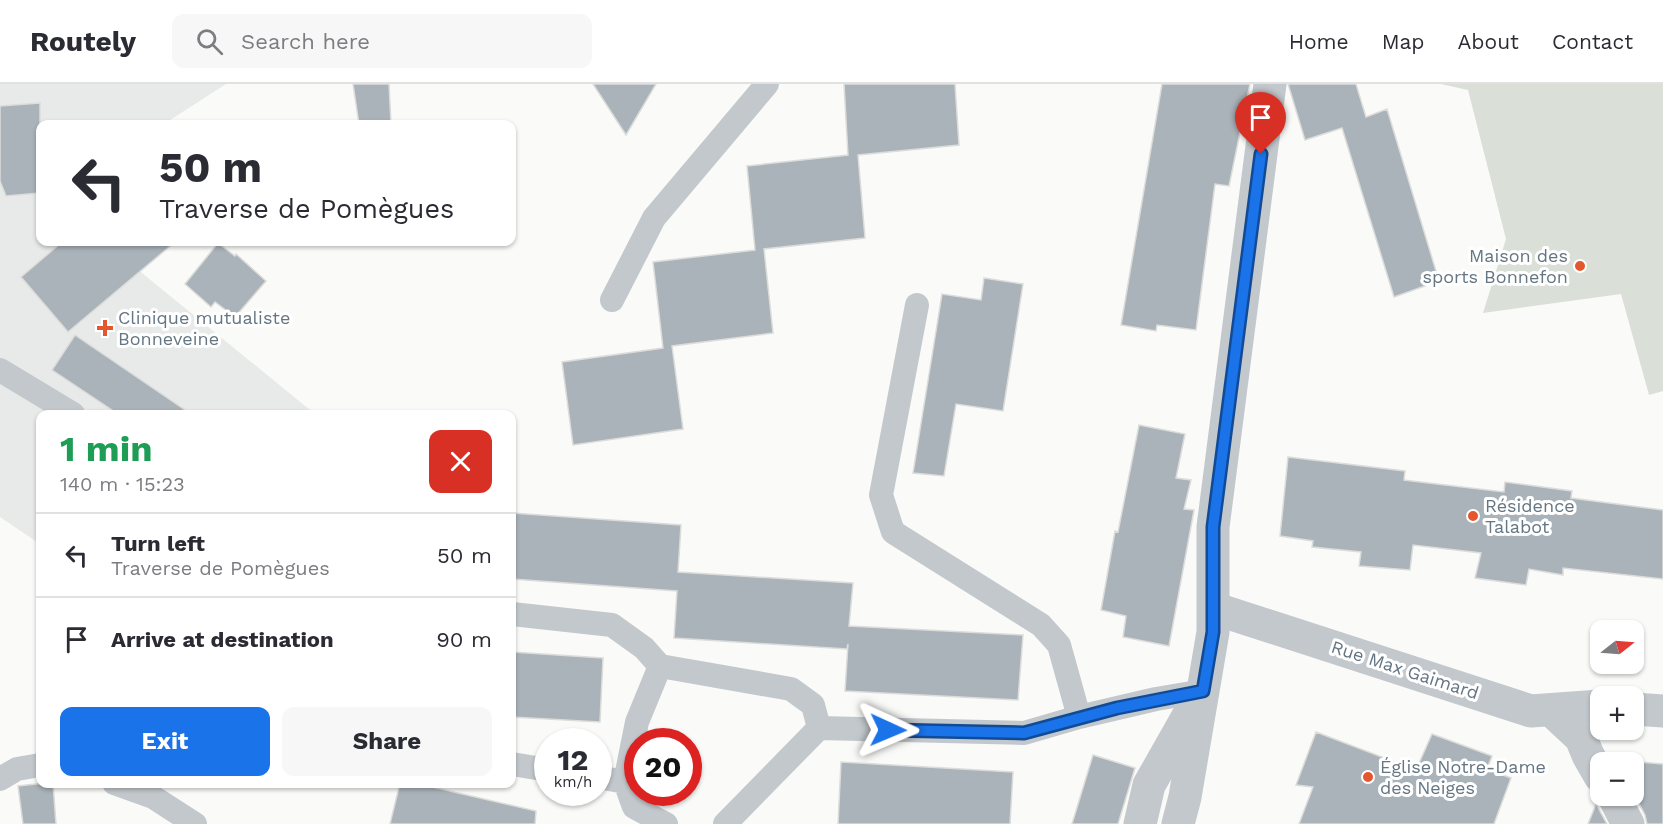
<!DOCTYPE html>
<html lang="en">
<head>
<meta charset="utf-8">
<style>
  body { margin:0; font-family:"Work Sans",sans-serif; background:#f7f7f7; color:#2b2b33; height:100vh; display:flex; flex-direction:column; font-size:22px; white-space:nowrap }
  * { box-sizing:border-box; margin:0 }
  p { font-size:20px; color:#7c7c81 }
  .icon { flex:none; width:33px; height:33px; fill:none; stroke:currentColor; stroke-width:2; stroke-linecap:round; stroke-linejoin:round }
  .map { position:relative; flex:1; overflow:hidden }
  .drawer { position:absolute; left:36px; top:326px; width:480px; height:378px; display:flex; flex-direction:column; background:#fff; border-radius:12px; box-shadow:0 2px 4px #0004 }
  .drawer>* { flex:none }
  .banner { position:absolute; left:36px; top:36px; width:480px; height:126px; border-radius:12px; box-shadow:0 2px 4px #0004; background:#fff; color:#2b2b33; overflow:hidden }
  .needle { width:39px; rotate:73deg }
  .buttons { position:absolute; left:1590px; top:536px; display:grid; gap:12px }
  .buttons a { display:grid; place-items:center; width:54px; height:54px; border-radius:12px; background:#fff; box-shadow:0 2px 4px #0004; font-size:30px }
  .speed { position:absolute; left:534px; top:644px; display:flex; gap:12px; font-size:30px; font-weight:700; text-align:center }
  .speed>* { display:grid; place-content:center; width:78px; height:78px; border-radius:50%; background:#fff; box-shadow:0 2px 4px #0004; line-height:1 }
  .speed small { font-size:15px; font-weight:400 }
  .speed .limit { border:9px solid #d22; background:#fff; color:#111 }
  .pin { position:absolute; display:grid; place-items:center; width:51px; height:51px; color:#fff; margin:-62px -26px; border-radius:50% 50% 50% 0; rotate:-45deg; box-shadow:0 0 6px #0007 }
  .pin .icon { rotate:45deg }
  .me { position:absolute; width:66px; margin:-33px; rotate:91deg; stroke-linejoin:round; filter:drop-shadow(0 0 4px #0008) }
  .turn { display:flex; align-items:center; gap:21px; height:126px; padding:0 24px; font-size:27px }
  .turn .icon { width:78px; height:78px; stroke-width:2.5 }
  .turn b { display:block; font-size:42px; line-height:51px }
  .round { display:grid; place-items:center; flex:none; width:63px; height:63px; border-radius:12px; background:#f7f7f7 }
  .headline { display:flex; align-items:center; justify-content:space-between; height:102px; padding:0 24px }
  h1 { font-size:36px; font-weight:700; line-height:45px; color:#1e9e55 }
  .primary-button { display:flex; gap:12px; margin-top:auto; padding:12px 24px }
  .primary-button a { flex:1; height:69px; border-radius:12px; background:#1a73e8; color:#fff; font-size:24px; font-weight:700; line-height:69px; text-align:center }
  .primary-button a+a { background:#f7f7f7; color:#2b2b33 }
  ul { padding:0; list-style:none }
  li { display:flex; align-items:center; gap:18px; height:84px; padding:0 24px; border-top:2px solid #e1e1e2 }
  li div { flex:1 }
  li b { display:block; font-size:22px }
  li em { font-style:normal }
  header { display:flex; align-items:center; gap:36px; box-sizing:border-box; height:84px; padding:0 30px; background:#fff; border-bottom:2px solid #e1e1e2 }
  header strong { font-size:28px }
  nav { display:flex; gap:33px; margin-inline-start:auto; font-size:21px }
  .search { width:420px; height:54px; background:#f7f7f7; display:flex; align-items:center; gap:15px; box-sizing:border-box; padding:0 21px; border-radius:12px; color:#7c7c81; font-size:22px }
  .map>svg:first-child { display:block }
</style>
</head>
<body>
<header>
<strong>Routely</strong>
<div class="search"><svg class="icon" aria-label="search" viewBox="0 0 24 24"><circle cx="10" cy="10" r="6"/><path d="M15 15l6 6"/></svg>Search here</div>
<nav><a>Home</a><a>Map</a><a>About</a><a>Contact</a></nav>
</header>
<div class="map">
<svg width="1663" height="740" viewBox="0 0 1663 740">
  <rect width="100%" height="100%" fill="#fafaf8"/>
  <path fill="#e8e9e9" d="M0,0H226L164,40H40V158H104L315,330H40V460L0,433Z"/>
  <path fill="#dadfd7" d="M1441,0H1663V307L1649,311L1621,210L1483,229L1506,155L1468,6Z"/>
  <path fill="#aab3b9" stroke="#dcdcda" stroke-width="1.5" d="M353,0H389L391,40H359Z
    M593,0H656L626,51Z
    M844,0H955L959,61L858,71L865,154L764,165L773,249L672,262L683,345L573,361L562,278L663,264L653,178L755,166L747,82L848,71Z
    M1162,0H1250L1229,102L1215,100L1196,246L1157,241L1156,247L1121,241Z
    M1288,0H1356L1366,33L1387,25L1439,197L1394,213L1342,44L1305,56Z
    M40,19V109L6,112L0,97V22Z
    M62,158H175L68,248L21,193Z
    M218,159L235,172L236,170L266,197L235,233L215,218L211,223L185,200Z
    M984,194L1023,200L1003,327L956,320L944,392L913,389L942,210L981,216Z
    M75,251L191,330H118L52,286Z
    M1139,341L1185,350L1176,394L1191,396L1184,425L1194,426L1169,562L1123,553L1126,532L1101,526L1115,447L1118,448Z
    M1288,373L1405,387L1404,396L1504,408L1505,398L1572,407L1571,414L1663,426V495L1563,484V491L1529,485L1526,501L1475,494L1481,469L1413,461L1410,486L1359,482L1361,468L1312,463L1313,457L1280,452Z
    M512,429L681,441L678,488L853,499L849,542L1023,551L1018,616L845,607L848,560L847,565L674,554L677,507L512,495Z
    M512,568L603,574L600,638L512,633Z
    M1316,648L1416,686L1432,650L1492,672L1487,685L1511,694L1494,740H1299L1313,703L1296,701Z
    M1093,671L1135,684L1118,740H1072Z
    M1615,676L1663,680V740H1647L1645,731L1634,710V678H1614Z
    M841,678L1013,688L1010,740H838Z
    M45,699H53L56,740H23L18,702Z
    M400,699H415L536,727L535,740H390Z
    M1596,720L1607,740H1588Z"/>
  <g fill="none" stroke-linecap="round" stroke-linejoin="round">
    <path stroke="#c3c8cc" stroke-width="24" d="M612,216L654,134L767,0
      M917,221L881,411L893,448L1041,541L1059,561L1079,633
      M0,286L73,330
      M512,530L612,541L644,564L660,582L791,605L813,621L819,644L1024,649L1079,633L1156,615L1203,607
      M512,680L548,686
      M598,693L625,698L634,723L666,740
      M0,695L17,685L40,681
      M625,698L637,638L660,582
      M114,699L153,713L195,740
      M725,740L819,644"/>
    <path stroke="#c3c8cc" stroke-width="33" d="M1213,524L1531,627L1600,622
      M1634,625L1663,627
      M1552,627L1581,654L1588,671L1600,692
      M1613,711L1628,740
      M1140,740L1149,701L1191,627
      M1178,740L1185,713L1213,548V443L1270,0"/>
  </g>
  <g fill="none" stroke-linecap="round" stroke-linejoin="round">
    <g stroke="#114b97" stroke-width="15">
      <path id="route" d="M888,646L1024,649L1117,624L1203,607L1213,548V443L1261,70"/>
    </g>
    <use href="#route" stroke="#1a73e8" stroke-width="10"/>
  </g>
  <g fill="#e4572e" stroke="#fff" stroke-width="2">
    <circle cx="1580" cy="182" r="6"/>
    <path d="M102 235h6v6h6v6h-6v6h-6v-6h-6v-6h6z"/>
    <circle cx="1473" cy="432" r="6"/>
    <circle cx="1368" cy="693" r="6"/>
  </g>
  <g text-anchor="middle" stroke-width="6" stroke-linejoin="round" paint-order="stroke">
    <g font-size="18" fill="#657683" stroke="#fff" text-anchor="start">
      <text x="1568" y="178" text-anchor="end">Maison des<tspan x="1568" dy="21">sports Bonnefon</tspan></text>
      <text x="118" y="240">Clinique mutualiste<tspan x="118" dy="21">Bonneveine</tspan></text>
      <text x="1485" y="428">Résidence<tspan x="1485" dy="21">Talabot</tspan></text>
      <text x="1380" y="689">Église Notre-Dame<tspan x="1380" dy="21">des Neiges</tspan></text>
    </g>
    <g font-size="18" fill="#657683" stroke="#fff">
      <text transform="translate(1405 586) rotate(18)" y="6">Rue Max Gaimard</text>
    </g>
  </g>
</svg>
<div class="buttons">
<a><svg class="needle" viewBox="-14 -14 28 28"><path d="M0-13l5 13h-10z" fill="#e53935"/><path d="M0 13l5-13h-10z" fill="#7c7c81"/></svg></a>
<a>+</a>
<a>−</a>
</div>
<div class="speed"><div>12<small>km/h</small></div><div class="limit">20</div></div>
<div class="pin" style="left:1261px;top:70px;background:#d93025"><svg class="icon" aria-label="arrive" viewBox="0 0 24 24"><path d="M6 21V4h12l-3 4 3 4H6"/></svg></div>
<svg class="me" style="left:888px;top:646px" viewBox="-20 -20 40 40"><path d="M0-17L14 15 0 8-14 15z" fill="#1a73e8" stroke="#fff" stroke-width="4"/></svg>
<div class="banner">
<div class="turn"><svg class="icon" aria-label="left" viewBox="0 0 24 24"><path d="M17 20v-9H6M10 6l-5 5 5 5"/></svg><div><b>50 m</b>Traverse de Pomègues</div></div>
</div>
<section class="drawer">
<div class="headline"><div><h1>1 min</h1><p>140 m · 15:23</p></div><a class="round" style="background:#d93025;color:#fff"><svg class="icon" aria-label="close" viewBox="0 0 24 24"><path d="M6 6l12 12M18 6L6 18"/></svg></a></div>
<ul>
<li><svg class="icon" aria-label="left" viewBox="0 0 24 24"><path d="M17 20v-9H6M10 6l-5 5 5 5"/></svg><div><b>Turn left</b><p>Traverse de Pomègues</p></div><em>50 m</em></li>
<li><svg class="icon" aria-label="arrive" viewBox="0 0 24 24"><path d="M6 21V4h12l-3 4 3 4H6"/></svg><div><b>Arrive at destination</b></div><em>90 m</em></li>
</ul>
<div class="primary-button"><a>Exit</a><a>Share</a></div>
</section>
</div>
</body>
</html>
